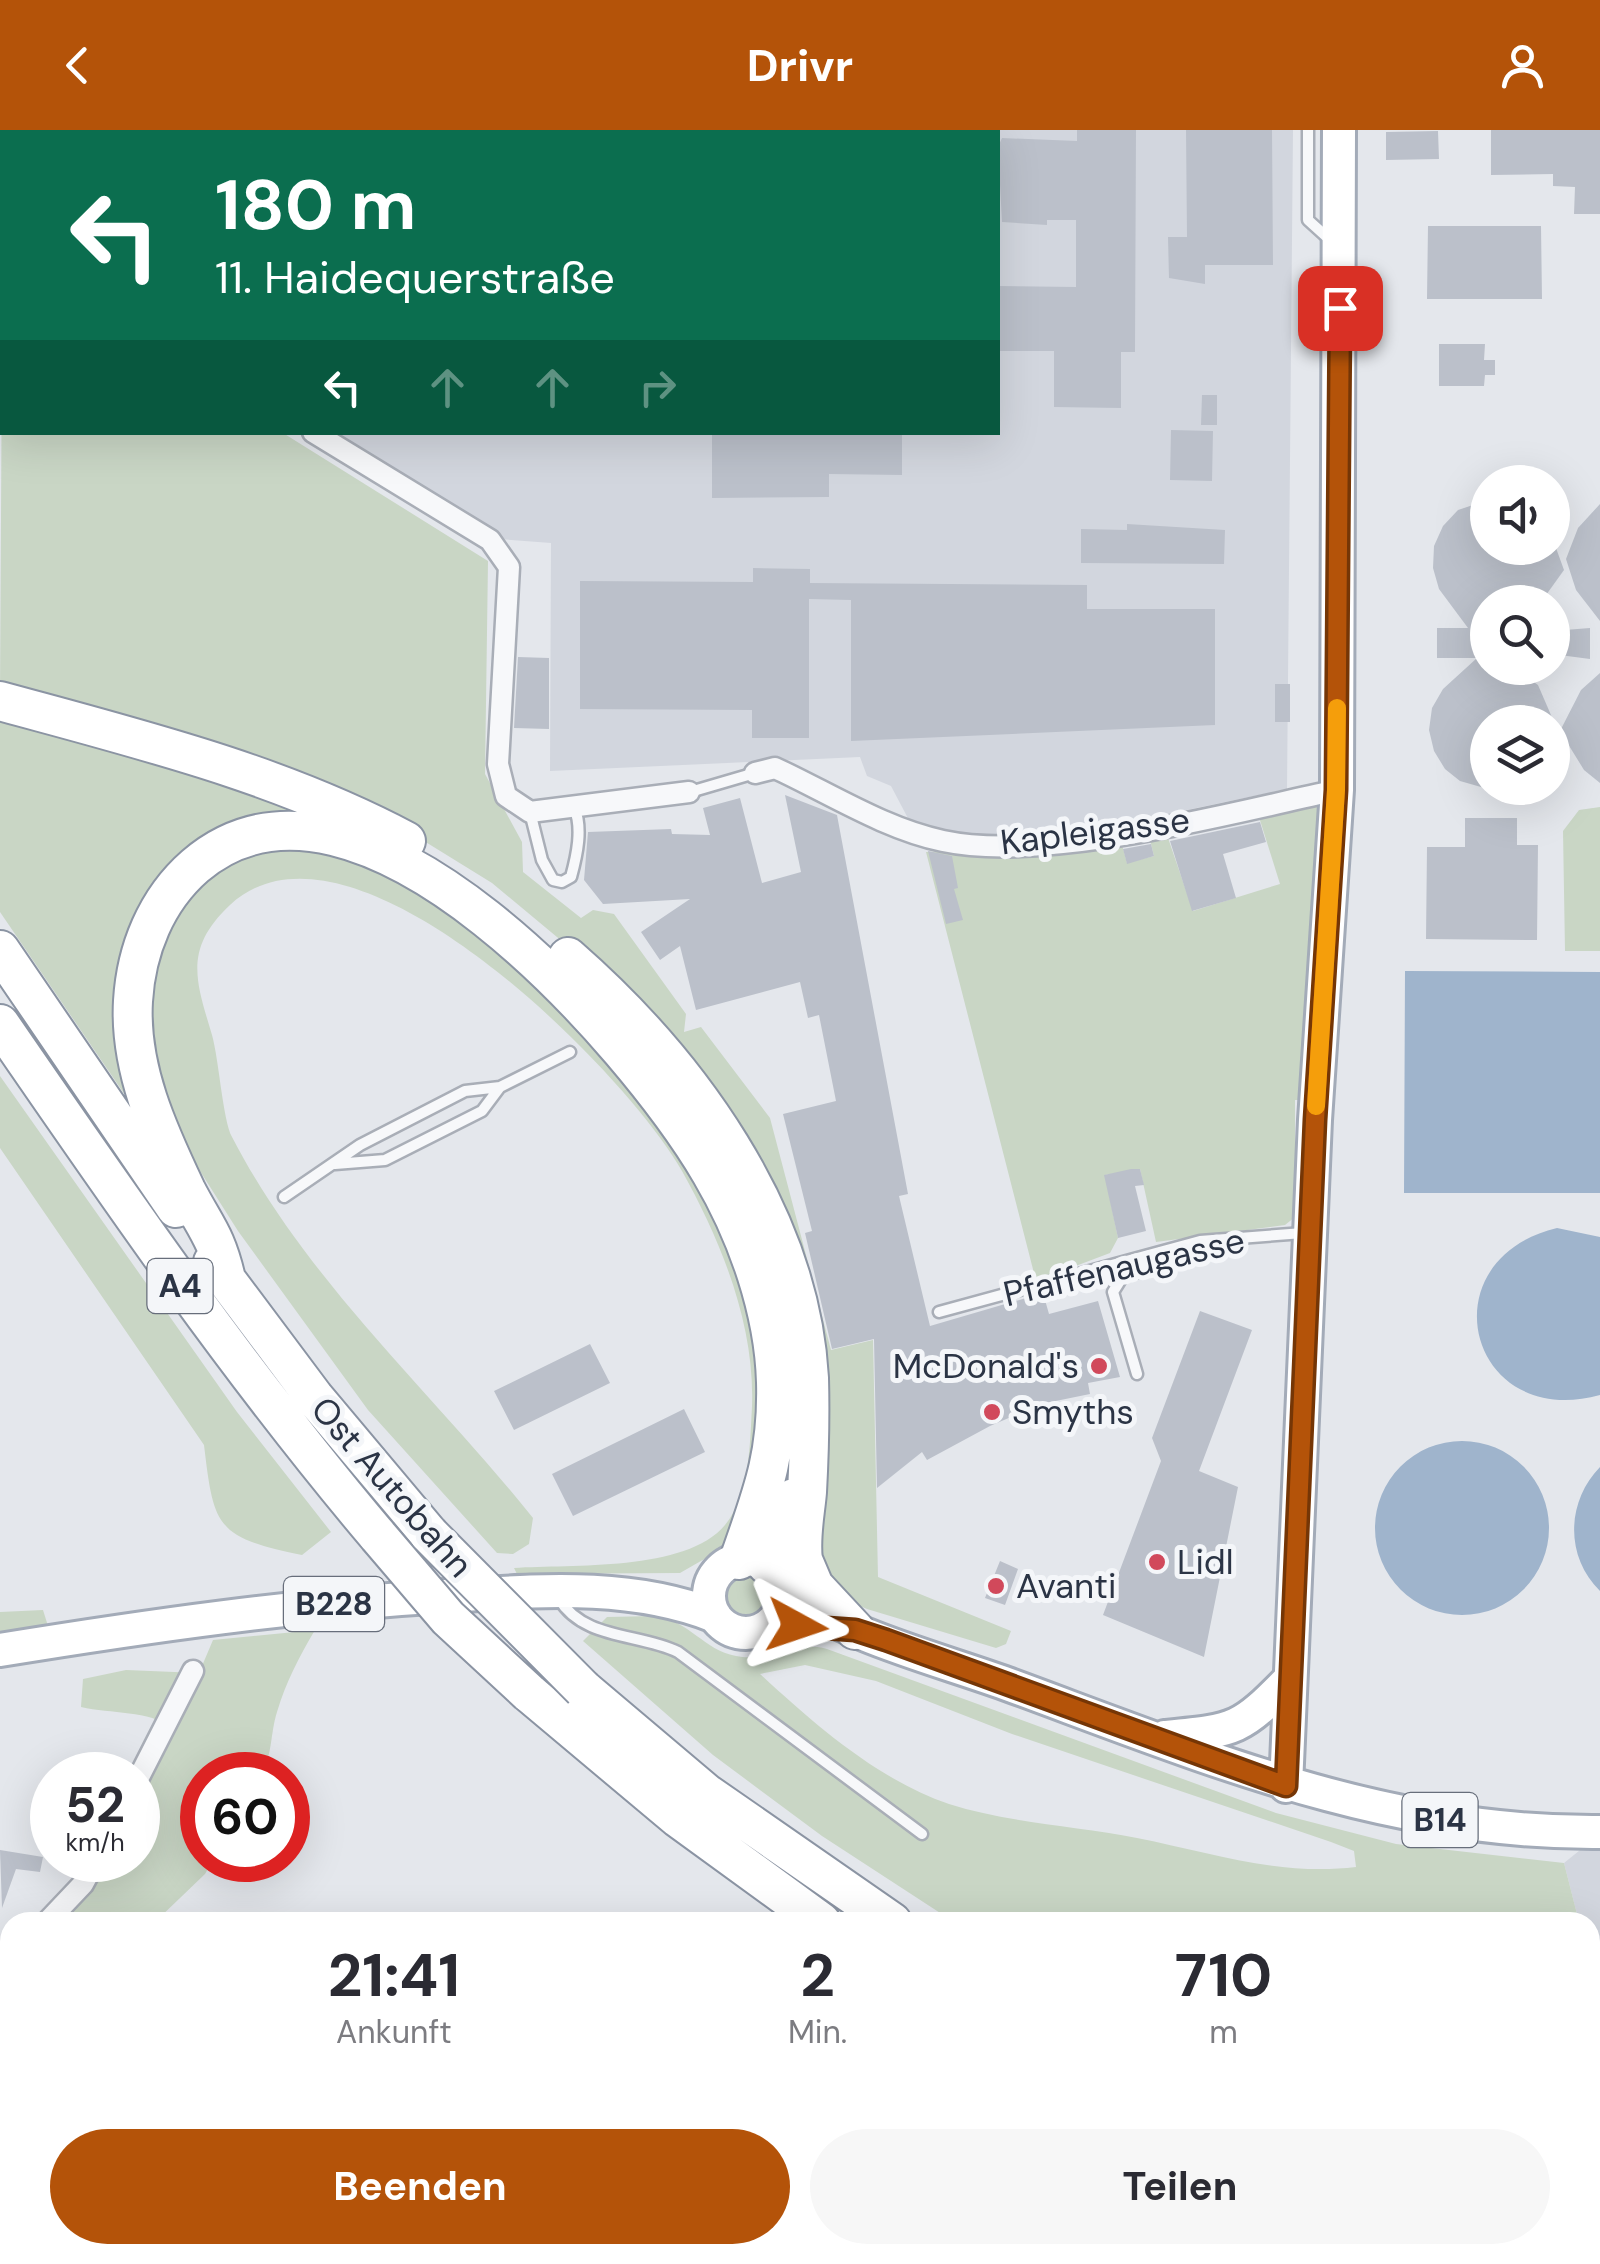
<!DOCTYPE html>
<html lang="de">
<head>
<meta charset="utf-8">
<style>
  body { margin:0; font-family:"DM Sans",sans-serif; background:#f7f7f7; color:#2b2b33; height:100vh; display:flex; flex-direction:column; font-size:38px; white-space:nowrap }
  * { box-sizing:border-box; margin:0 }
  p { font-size:32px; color:#7c7c81 }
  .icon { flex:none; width:55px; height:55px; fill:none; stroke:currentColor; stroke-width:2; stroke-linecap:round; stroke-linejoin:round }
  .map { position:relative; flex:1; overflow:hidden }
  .drawer { position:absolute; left:0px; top:1782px; width:1600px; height:352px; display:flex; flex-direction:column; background:#fff; border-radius:30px 30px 0 0; box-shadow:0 10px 40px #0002 }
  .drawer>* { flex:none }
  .top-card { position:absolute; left:0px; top:0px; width:1000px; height:305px; box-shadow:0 10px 40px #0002; background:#0b6e4f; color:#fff; overflow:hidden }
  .controls { position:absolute; left:1470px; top:335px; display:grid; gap:20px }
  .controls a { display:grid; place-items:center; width:100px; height:100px; border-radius:50%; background:#fff; box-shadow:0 10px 40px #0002; font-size:50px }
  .speed { position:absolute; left:30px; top:1622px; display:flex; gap:20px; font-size:50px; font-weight:700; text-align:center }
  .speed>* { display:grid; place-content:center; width:130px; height:130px; border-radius:50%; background:#fff; box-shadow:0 10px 40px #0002; line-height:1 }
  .speed small { font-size:25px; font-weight:400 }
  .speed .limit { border:15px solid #d22; background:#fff; color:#111 }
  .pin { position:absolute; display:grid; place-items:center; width:85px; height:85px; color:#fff; margin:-42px; border-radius:20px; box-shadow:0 5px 15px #0006 }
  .me { position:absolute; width:110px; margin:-55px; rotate:95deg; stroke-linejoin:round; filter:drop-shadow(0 0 8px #0008) }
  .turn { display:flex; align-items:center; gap:35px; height:210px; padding:0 50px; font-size:45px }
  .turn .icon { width:130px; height:130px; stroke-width:2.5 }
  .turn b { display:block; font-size:70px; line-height:85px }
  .lanes { display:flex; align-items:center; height:95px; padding:0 50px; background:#0003; justify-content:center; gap:50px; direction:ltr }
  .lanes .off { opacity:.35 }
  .eta { display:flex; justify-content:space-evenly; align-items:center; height:170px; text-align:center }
  .eta b { font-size:60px; font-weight:700; line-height:70px }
  .primary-button { display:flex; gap:20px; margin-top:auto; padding:20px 50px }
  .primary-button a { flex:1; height:115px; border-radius:60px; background:#b45309; color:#fff; font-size:40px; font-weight:700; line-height:115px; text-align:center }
  .primary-button a+a { background:#f7f7f7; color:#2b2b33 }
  header { display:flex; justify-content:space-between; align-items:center; height:130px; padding:0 50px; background:#b45309; color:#fff; font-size:45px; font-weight:700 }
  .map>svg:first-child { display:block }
</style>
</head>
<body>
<header><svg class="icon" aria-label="back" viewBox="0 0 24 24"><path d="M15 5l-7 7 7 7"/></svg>Drivr<svg class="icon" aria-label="person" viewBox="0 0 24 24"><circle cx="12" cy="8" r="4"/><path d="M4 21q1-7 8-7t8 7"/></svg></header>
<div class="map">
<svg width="1600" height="2134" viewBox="0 0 1600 2134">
  <rect width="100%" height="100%" fill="#e4e7ec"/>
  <path fill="#d2d6de" d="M227,0H1293L1287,659L1105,697L984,706L911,694L891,656L867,646L860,627L550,641L551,413L499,409L325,303L998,302V2Z
    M1600,1704V1810L1590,1807V1792H1579L1564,1733Z"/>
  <path fill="#c9d6c5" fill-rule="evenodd" d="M2,210V302L283,303L488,431L485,644L522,712L523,742L581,788L593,780L614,784L686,884L684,902L701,897L770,988L831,1220L873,1210L878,1447L1011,1501L1006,1514L996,1518L867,1479L833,1464L815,1414L829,1311V1240L811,1165L611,852L492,753L424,711L0,563Z
    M0,578C120,613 246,640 358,696C603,820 898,1115 768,1413L755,1408C778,1353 789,1299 786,1239C782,1171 753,1097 719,1039C643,913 385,616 218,711C186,729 155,757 141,791C122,839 118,899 132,948C137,965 152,988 151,1003L0,782Z
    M1310,672L1321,678L1302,970H1295V1087L1285,1095L1156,1112L1140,1039L1105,1045L1118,1108L1110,1123L1036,1151L926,722L1121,711L1127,733L1154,726L1149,706L1167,705L1193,781L1280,754L1259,687Z
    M1600,677V821H1565L1563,701L1579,680Z
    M343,720L413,754L501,815L633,947L731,1103L770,1256L734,1412L680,1443L517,1444L514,1438C571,1434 686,1442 725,1395C750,1365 750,1313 752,1276C755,1194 721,1111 682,1041C625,940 350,663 230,775C183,819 196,851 212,905C219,930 223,991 232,1007C307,1152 433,1263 533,1388L529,1414L513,1424L497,1423L368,1280L238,1101L193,1030L167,974L152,922L150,880L156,816L181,770L245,722Z
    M0,946L237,1282L331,1402L302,1425C216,1407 214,1398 204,1315L0,1018Z
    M724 1468a22 22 0 1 1 44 0a22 22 0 1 1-44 0Z
    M43,1480L48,1496L0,1504V1482Z
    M654,1486C691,1491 703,1520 736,1526C769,1533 790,1509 827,1519L1276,1683L1396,1714L1564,1733L1579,1792H954L822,1706L713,1625L583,1511L607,1487ZM805,1535L876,1551L1012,1604L1331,1712L1354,1721L1356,1737C1279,1746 1212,1723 1137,1708C1076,1696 1009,1693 949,1674C878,1650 814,1594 760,1544Z
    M315,1500C299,1527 286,1552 277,1582C270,1604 273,1624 261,1645H202V1730H213L205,1744L155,1792H65L106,1730H138V1667L172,1598C149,1580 111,1584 81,1577L83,1549L126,1540L199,1543L213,1510Z
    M10,1855V1981L0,1973V1866Z
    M1590,1965L1600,1967V2059L1590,2057Z"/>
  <path fill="#9fb4cc" d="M1405,841L1600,842V1063H1404Z
    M1557,1098L1600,1107V1265C1468,1301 1425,1130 1557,1098Z
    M1375 1398a87 87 0 1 1 174 0a87 87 0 1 1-174 0Z
    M1600,1337V1461C1565,1427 1566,1372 1600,1337Z"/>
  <path fill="#bbc0ca" d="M1077,0H1136L1135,222H1121V278L1054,277V221H998V156L1076,157V90H1047V95L1002,92L998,17L1002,8L1077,11Z
    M1186,0H1272L1273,135H1205V154L1169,148L1168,107H1187Z
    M1491,0H1600V84H1574L1575,57L1553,56V44L1491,45Z
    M1438,1L1439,29L1386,30V2Z
    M1428,96H1541L1542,169H1427Z
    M1439,214H1485L1484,230H1495V245H1485L1484,256H1439Z
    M1202,265H1217V295H1201Z
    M1171,300L1213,301L1212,351L1170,350Z
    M712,302H902V345L829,344V367L712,368Z
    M1488,370V418H1556L1564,440L1541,472H1488V538L1520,542L1538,555L1554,592H1488V659L1460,651L1445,639L1434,621L1429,600L1432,578L1443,559L1477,528H1437V498H1468L1439,459L1433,438L1434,416L1443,396L1458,380Z
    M1600,374V491L1576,460L1566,429L1578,398Z
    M1127,394L1225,400L1224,434L1081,433V399L1127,400Z
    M753,438L810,439V453L1087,455V479H1215V595L851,611V470L809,469V608H752V580L580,579V451L753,452Z
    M1590,498V529L1552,524V501Z
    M518,527L549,528V599L514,598Z
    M1600,543V653L1584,640L1560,601L1581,560Z
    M1275,554H1290V592H1275Z
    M785,665L837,685L908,1064L899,1066L930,1196L1043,1163L1049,1184L1098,1171L1120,1247L1088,1253L1090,1264L1041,1274L990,1296L927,1330L922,1322L877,1358L874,1209L832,1219L805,1103L812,1101L783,984L836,971L819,885L808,888L800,852L696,880L680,816L660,830L641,802L690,769L603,774L584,750L588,702L671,699L672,704L710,705L703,678L740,668L762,753L801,742Z
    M1465,688H1517V715H1538L1537,810L1426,809L1427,717H1465Z
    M1260,692L1266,712L1223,724L1236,768L1192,781L1170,711Z
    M1151,714L1154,726L1127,734L1123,719Z
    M928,721L952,726L958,758L954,759L963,790L946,794Z
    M1131,1039H1140L1144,1055L1135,1056L1146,1101L1118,1108L1104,1045Z
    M1200,1181L1252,1200L1199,1341L1238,1357L1204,1527L1103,1485L1161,1331L1152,1308Z
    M590,1214L610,1253L514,1300L494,1261Z
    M684,1279L705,1322L573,1386L552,1344Z
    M1000,1431L1018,1439L1005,1475L985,1468Z
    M0,1720L43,1727L40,1742L16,1739L2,1778Z"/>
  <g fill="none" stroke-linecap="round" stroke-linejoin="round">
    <g stroke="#a9aeb7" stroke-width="15">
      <path id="lane" d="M1308,0V90L1329,109
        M690,662L755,643
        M530,682L542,730L553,750L562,752L571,747C577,725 583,698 574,677
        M335,1034L385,1030L482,981L500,957
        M284,1067L360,1015L465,961L500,957L570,922
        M939,1182L1200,1111L1303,1103
        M1137,1244L1113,1162L1123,1146L1142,1141
        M559,1469C584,1510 639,1503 678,1522L922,1704"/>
    </g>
    <g stroke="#a9aeb7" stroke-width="25">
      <path id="street" d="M0,100L2,101
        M313,302L490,410L509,437L498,634L506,666L530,682L689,662
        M755,643L775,638C829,663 885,699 943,711C1046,733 1231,683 1337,660
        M138,1649L193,1541
        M47,1792L83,1754L96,1730
        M0,1842L10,1831"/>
    </g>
    <g stroke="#a3abb8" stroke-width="38">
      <path id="primary" d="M709 1466a37 37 0 1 1 74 0a37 37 0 1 1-74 0Z
        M783,1461C848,1507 932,1527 1007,1554C1203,1626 1386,1704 1600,1702
        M0,1520C148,1496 295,1475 445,1466C536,1461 629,1452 715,1486
        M1165,1607C1237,1600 1240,1600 1290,1549
        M1286,1656L1315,990L1337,660L1339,0"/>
    </g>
    <g stroke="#8b94a3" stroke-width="42">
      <path id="highway" d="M0,571C139,609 278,643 406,711
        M0,820L176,1078
        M568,827C688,932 800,1084 809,1248C810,1285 809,1325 807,1362C805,1385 800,1407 803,1430L814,1456L855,1500
        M0,894C121,1070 240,1243 378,1406
        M213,1132L314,1267L429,1404
        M226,1149C216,1105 205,1097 186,1060C158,1001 129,938 133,871C136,820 156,770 195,736C359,595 635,914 711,1043C747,1104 774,1181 776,1252C778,1325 762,1364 739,1430
        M767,1435L794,1368
        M583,1559L706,1663L892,1792
        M529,1563L678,1688L821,1792
        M1590,2082L1600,2085
        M1590,2121L1600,2123"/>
    </g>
    <use href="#lane" stroke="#f7f8fa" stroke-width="10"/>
    <use href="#street" stroke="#f7f8fa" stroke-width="20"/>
    <use href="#primary" stroke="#fff" stroke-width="32"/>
    <use href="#highway" stroke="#fff" stroke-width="38"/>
    <g stroke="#8b94a3" stroke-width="42" stroke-linecap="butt">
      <path id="highway-bridge" d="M429,1404L583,1559
        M378,1406L448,1488L529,1563"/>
    </g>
    <use href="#highway-bridge" stroke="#fff" stroke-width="38"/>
  </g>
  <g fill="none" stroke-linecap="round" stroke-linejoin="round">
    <g stroke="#753606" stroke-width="25">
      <path id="route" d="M797,1496L855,1500L886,1510L1286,1656L1315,990L1336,660L1340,178"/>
    </g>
    <use href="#route" stroke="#b45309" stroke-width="18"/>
    <path stroke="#f59e0b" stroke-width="18" d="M1316,976L1336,660L1337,578"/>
  </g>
  <g fill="#d1495b" stroke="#f4f6f9" stroke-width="4">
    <circle cx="1099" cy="1236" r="10"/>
    <circle cx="992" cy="1282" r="10"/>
    <circle cx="1157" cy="1432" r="10"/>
    <circle cx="996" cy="1456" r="10"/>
  </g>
  <g text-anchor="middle" stroke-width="10" stroke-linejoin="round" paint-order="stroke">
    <g fill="#f4f6f9" stroke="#676e7b" stroke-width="2.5">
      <rect x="147.5" y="1129" width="65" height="54" rx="8"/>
      <rect x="284" y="1447" width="100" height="54" rx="8"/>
      <rect x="1402.5" y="1663" width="75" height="54" rx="8"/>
    </g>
    <g font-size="32" font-weight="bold" fill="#2b3445">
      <text x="180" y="1167">A4</text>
      <text x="334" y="1485">B228</text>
      <text x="1440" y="1701">B14</text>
    </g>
    <g font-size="35" fill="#2b3445" stroke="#f4f6f9">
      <text transform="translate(1095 701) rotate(-7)" y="12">Kapleigasse</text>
      <text transform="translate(1124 1137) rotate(-13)" y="12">Pfaffenaugasse</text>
      <text transform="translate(392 1357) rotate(49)" y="12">Ost Autobahn</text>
    </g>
    <g font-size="35" fill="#2b3445" stroke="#f4f6f9" text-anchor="start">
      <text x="1079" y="1248" text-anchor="end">McDonald's</text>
      <text x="1012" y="1294">Smyths</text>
      <text x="1177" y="1444">Lidl</text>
      <text x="1016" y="1468">Avanti</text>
    </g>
  </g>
</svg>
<div class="controls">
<a><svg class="icon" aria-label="sound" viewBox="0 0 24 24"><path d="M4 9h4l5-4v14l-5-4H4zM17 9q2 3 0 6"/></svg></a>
<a><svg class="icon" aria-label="search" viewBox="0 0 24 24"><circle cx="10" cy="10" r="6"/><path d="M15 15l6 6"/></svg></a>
<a><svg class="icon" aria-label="layers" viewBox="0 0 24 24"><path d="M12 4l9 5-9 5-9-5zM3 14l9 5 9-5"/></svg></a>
</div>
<div class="speed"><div>52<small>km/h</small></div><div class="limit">60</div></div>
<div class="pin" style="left:1340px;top:178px;background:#d93025"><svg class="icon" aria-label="arrive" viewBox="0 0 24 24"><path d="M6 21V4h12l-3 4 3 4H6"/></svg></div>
<svg class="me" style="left:797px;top:1496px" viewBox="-20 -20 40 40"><path d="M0-17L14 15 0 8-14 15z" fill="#b45309" stroke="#fff" stroke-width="4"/></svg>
<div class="top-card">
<div class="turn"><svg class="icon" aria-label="left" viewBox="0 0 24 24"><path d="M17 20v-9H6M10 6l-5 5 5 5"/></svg><div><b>180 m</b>11. Haidequerstraße</div></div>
<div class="lanes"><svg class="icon" aria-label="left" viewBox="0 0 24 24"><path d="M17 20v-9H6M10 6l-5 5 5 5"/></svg><svg class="icon off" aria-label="ahead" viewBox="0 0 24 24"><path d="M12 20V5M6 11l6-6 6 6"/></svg><svg class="icon off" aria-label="ahead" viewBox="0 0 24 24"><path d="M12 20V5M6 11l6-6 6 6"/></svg><svg class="icon off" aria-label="right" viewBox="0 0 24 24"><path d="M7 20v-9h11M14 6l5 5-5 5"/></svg></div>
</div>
<section class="drawer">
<div class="eta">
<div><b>21:41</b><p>Ankunft</p></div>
<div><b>2</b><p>Min.</p></div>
<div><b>710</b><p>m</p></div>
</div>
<div class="primary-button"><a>Beenden</a><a>Teilen</a></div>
</section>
</div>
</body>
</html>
